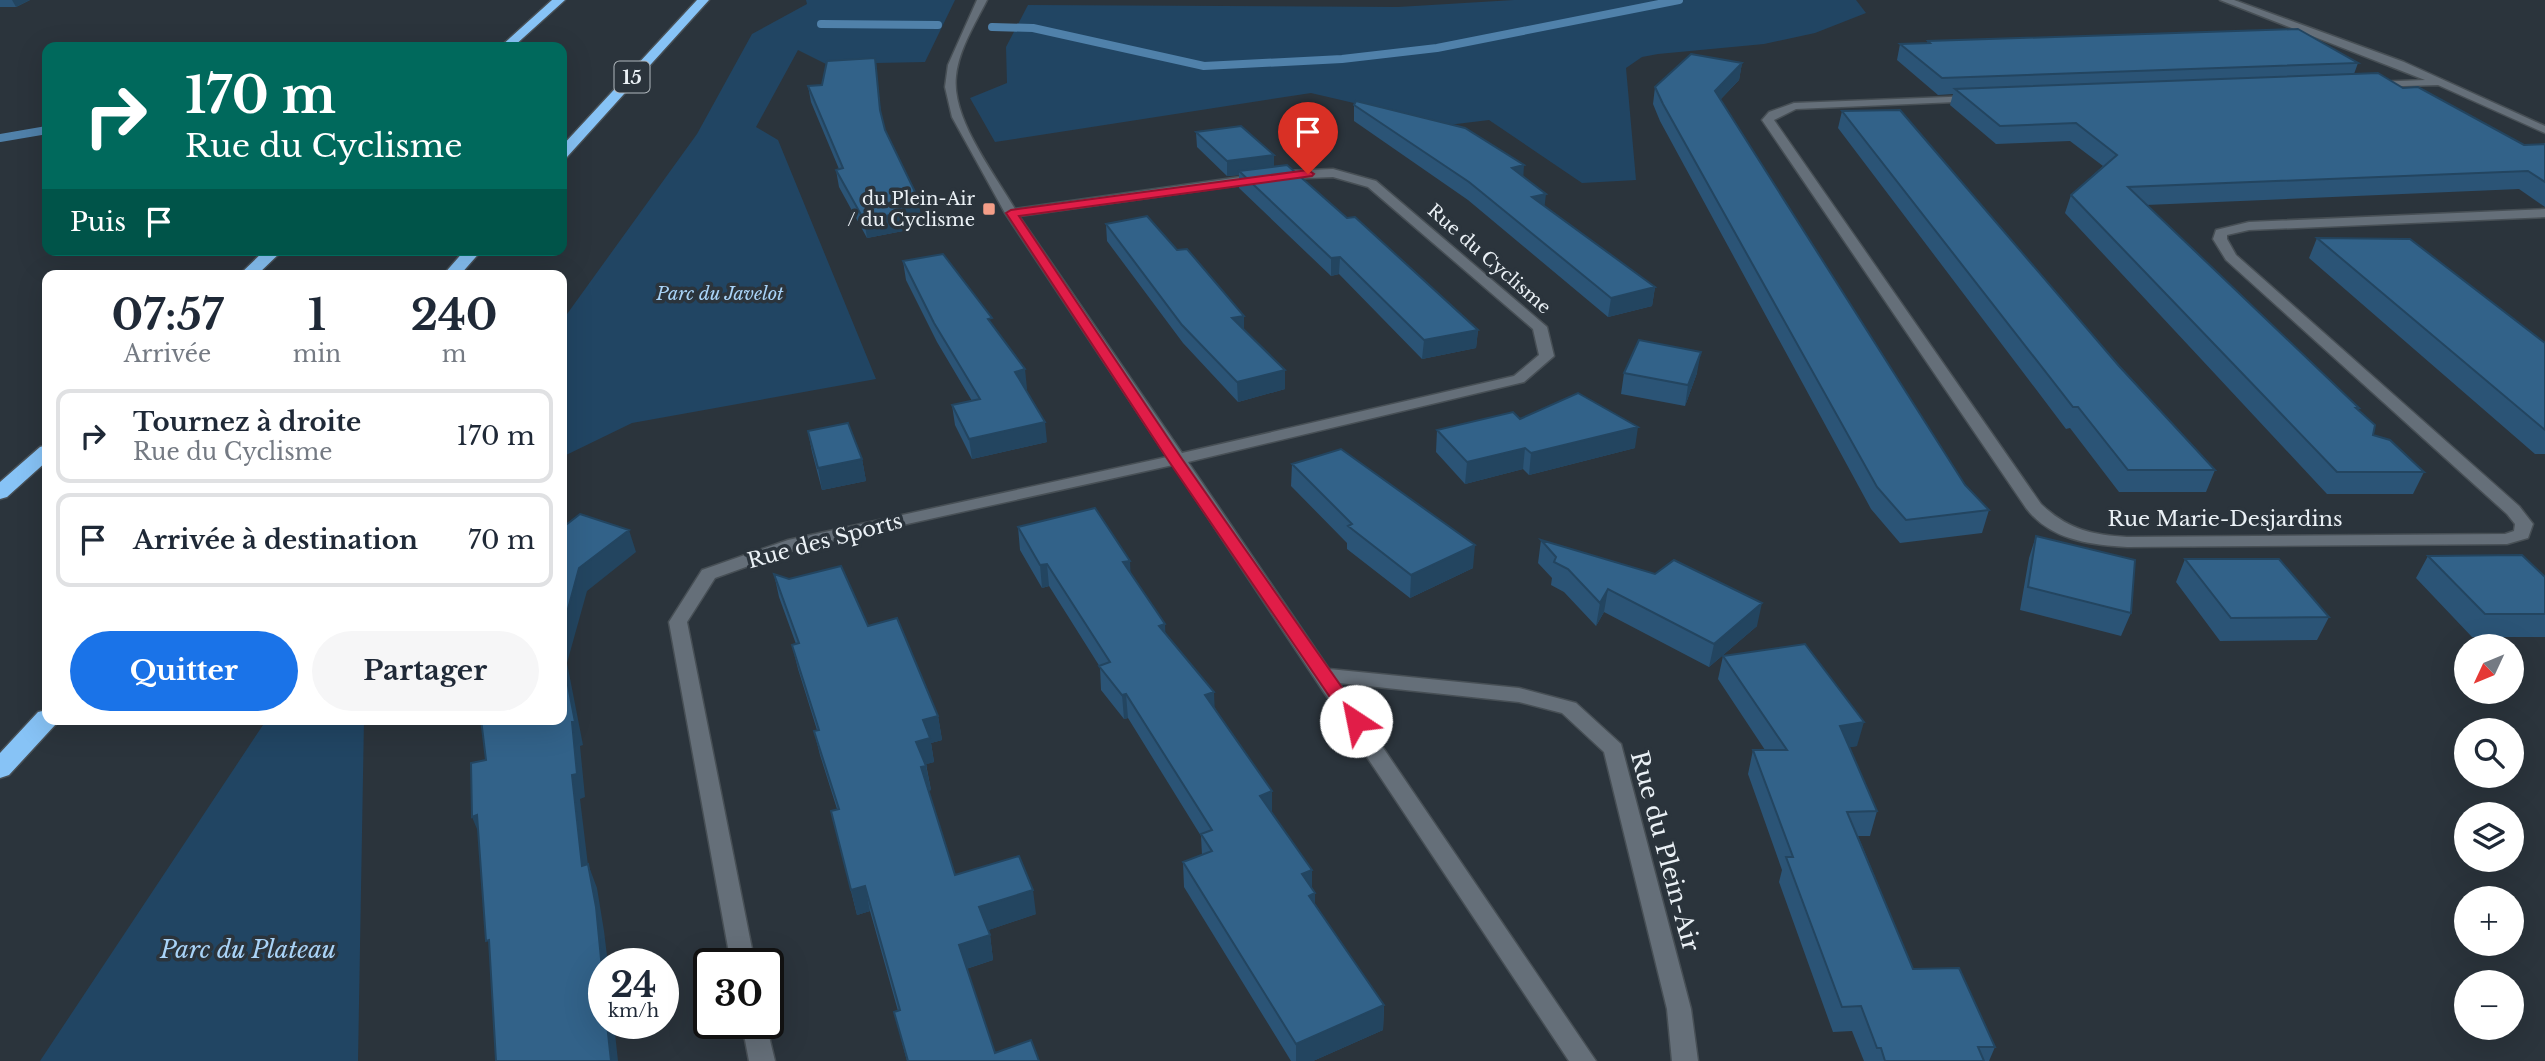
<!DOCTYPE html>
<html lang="fr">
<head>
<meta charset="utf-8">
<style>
  body { margin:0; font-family:"Libre Baskerville",serif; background:#f6f6f7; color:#1f2937; height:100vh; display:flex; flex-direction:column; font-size:26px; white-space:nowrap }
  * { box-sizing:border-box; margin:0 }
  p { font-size:23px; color:#747a83 }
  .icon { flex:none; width:38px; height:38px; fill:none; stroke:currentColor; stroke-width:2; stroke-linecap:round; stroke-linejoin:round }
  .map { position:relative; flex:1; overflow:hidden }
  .sheet { position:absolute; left:42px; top:270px; width:525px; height:455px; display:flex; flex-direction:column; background:#fff; border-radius:14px; box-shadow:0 7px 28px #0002 }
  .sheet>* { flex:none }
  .banner { position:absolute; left:42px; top:42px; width:525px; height:214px; border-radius:14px; box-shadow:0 7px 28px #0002; background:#00695c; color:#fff; overflow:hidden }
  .needle { width:46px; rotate:226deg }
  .controls { position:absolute; left:2454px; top:634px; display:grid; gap:14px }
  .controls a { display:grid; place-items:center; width:70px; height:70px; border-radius:50%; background:#fff; box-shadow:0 7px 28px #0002; font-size:35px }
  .speed { position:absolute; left:588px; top:948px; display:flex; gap:14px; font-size:35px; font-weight:700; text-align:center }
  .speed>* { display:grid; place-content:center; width:91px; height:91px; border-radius:50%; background:#fff; box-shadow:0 7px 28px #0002; line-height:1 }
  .speed small { font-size:18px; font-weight:400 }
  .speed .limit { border:4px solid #111; border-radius:10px; background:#fff; color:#111 }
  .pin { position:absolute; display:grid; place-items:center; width:60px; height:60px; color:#fff; margin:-72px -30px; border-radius:50% 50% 50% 0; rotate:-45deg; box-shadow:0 0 7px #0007 }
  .pin .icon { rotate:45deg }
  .me { position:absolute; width:77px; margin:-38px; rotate:326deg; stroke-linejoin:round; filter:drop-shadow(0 0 5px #0008) }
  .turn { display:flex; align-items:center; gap:24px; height:147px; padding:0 28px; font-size:32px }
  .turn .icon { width:91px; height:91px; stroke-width:2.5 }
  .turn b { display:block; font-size:49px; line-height:60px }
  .then { display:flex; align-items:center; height:66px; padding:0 28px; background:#0003; gap:14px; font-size:26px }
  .eta { display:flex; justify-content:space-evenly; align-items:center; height:119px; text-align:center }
  .eta b { font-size:42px; font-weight:700; line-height:49px }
  .button { display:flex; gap:14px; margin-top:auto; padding:14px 28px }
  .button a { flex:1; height:80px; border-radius:42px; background:#1a73e8; color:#fff; font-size:28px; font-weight:700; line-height:80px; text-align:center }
  .button a+a { background:#f6f6f7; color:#1f2937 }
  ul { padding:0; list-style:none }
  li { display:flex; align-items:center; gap:21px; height:94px; margin:0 14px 10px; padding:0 14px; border:4px solid #e0e1e3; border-radius:14px }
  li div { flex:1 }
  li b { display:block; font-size:26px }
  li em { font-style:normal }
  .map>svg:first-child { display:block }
</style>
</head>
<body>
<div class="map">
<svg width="2545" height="1061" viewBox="0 0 2545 1061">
  <rect width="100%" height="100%" fill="#2b343c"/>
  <path fill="#214563" d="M806,0H955L925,62L826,64L798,50L756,127L778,140L876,379L632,423L562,457V321L697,134L752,34L807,4Z
    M1514,0H1856L1866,13L1815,33L1764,44L1658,54L1642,57L1626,68L1636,180L1582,183L1489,120L1448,125L1311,93L995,142L970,98L1007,83L1006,47L1028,5L1398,7Z
    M267,719H364L358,1061H40Z"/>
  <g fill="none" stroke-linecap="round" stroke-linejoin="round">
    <path stroke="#5081aa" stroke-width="8" d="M821,24L938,25
      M992,27L1033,28L1204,66L1342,59L1437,48L1679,0
      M0,138L47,130"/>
    <g stroke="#474f55" stroke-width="3">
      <path id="minor" d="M977,0H987C975,24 959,49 956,76C951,118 994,173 1015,209L1283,171L1333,169L1376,181L1547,327L1554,356L1524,382L1188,462L1329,669L1519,688L1576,703L1621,744L1691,1009L1698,1061H1672L1667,1009L1604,752L1562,713L1519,702L1339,683L1596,1061H1569L1173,465L799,548L715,578L687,622L755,964H731L669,622L702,570L788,540L1167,457L1005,213L952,117L945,87L948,65ZM1333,177L1368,187L1533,329L1539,355L1514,376L1182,453L1019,216L1283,179Z
        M2220,0H2234L2404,62L2545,126V133L2438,85L2369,87L2368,85L2373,82L2425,80Z
        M1974,96L1978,97V101L1796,109L1774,120L2041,504C2067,529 2092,535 2127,537L2505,534L2514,531L2515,524L2507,514L2226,260L2213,239L2216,230L2249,222L2545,209V217L2249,230L2227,235V239L2236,255L2519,506L2533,524L2528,538L2507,544L2127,547C2090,545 2050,540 2026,508L1762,120L1769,112L1794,103Z
        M742,1024H766L775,1061H749Z"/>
    </g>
    <g stroke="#474f55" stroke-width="3">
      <path id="motorway" d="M552,0H565L513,47H500Z
        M697,0H709L567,157L562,158V146Z
        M265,250H283L257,275H239Z
        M465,250H482L460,275H443Z
        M47,445V461L7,497L0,499V482L40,447Z
        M47,710V719H58L56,724L9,775L0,778V753L38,712Z"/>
    </g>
    <use href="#minor" fill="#656f79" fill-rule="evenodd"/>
    <use href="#motorway" fill="#87c3f6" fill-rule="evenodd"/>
  </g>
  <path fill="#2b5476" d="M0,0H30L16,7H0Z
    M1928,41L2358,63L2354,74L2403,88L2524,145L2545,144V207L2519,189L2146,205L2359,408L2358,410L2373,435L2424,472L2413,494H2327L2065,213L2071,195L2103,166L2070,141L1996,144L1950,105L1953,94L1938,95L1897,60L1900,44L1927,43Z
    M875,58L881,114L885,130L921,216L902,220L903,231L867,238L839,187L836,170L839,169L811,102L808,86L822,85Z
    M1742,63L1739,80L1720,100L1965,485L1989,510L1982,533L1900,543L1871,509L1660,121L1653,104L1655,87Z
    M1354,105L1523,177L1545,206L1655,287L1652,306L1608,317L1468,200L1354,121Z
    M1842,111L2119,366L2215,470L2206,492H2119L2070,428L2066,429L1838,128Z
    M1196,132L1274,167L1347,218L1478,330L1476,348L1422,359L1339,274L1331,276L1239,188V175L1227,176L1197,147Z
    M1106,224L1177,250L1244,316V329L1285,389L1238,402L1183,343L1107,241Z
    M2317,238L2545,343V454H2535L2309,258Z
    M903,261L993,325L1027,389L1025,390L1047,442L972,459L955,425L952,405L972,401L937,342L906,280Z
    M1624,373H1697L1685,406L1621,394Z
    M1520,419L1635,448L1529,475L1523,469L1465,484L1436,452L1437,430Z
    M808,431L862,459L866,481L822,490L812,452Z
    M1292,464L1473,568L1410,598L1347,549V543L1291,486Z
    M1018,527L1130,561V574L1166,634L1215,708L1272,813L1315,893V904L1384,1005L1383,1030L1313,1061H1291L1184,887L1183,862L1202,855L1201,836L1128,718L1124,719L1101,690L1100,667L1049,586L1042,588L1020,550Z
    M2036,536L2131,613L2121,636L2020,610L2029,558Z
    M1541,540L1757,626L1709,667L1604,612L1596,626L1564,592L1551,585L1552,578L1538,563Z
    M2428,556L2545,577V637H2472L2416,578Z
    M2185,559L2329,617L2317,640L2220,641L2176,582Z
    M774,574L868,626L938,716L942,740L931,743L934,762L926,764L931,790L928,791L955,875L1036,914L988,930L990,935L993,960L966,969L995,1053L1039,1061H907L894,1012L898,1011L870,911L857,915L831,811L837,809L820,755L814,731L817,730L798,669L792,645L796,644L779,597Z
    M1723,656L1857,746L1849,747L1877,811L1870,836H1858L1913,969L1995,1047L1989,1061H1864L1852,1031L1833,1032L1779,882L1782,870L1748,774L1753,750H1765L1718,679Z"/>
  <path fill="#234560" d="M12,0H30L16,7Z
    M1742,63L1739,80L1712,108L1715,91Z
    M1274,155V170L1239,171V175L1227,176V161Z
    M1524,165L1523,182L1512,168Z
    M1546,194L1544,211L1532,197Z
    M918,198L921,216L902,220L903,231L867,238L864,220L898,203Z
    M1340,257L1339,274L1331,276V258Z
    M1655,287L1652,306L1608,317L1611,298Z
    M1244,316V334L1232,318Z
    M1478,330L1476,348L1422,359L1424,340Z
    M1701,352L1697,373L1685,406L1688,385Z
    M1025,369L1027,389L1017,392L1015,372Z
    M1285,370V389L1238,402L1237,382Z
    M1045,422L1047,442L972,459L969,439Z
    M1638,427L1635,448L1529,475L1531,453Z
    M1525,448L1523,469L1465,484L1467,462Z
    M862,459L866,481L822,490L818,468Z
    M629,530L636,552L587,591L567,663L583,745L580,746L585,797L580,799L591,890L582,866L572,775L562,654V631L579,568Z
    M1475,545L1473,568L1410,598L1411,575Z
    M1130,561L1131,584L1123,562Z
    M1047,564L1049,586L1042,588L1040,565Z
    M1608,589L1604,612L1596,626L1600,603Z
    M1762,603L1757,626L1709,667L1714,644Z
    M1165,624L1166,648L1159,626Z
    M1214,692L1215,716L1205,695Z
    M1126,694L1128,718L1124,719L1122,695Z
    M938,716L942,740L931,743L934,762L921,766L916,742L923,720Z
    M1864,722L1857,746L1833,750L1840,726Z
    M926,766L931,790L925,792L921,767Z
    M1272,791V816L1260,796Z
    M477,815L482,841L472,817Z
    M588,864L597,888L604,931L608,964H604V990Z
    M1312,870V895L1315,893V918L1302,874Z
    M865,886L870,911L857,915L851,890Z
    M1033,890L1036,914L983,932L979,907Z
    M990,935L993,960L963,970L959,945Z
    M1384,1005L1383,1030L1313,1061H1296V1044Z
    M607,1024H614L618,1061H611Z"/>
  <path fill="#326289" stroke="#234560" stroke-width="2" d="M2298,29L2358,63L1942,78L1900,44L1930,43L1928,41Z
    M1691,54L1742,63L1715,91L1965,485L1989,510L1906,520L1877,487L1663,104L1655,87Z
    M875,58L880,110L885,130L918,198L898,203L901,213L864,220L836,170L843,168L808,86L822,85L827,61Z
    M2378,73L2403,88L2418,87L2524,145L2545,144V182L2528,171L2128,187L2359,408H2356L2375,425L2373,435L2390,440L2424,472H2337L2071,195L2117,155L2076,123L2000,126L1955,89Z
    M1356,101L1465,128L1524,165L1512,168L1546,194L1532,197L1655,287L1611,298L1469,182L1354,105Z
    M1900,110L2119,366L2215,470H2128L2078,407H2073L1842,111Z
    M1241,126L1274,155L1227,161L1196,132Z
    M1287,165L1347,218L1355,217L1478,330L1424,340L1340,257L1331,258L1239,171Z
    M1147,216L1177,250L1187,249L1244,316L1232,318L1285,370L1237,382L1182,325L1106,224Z
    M2317,238L2410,239L2545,343V430Z
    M943,254L992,318L988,319L1025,369L1015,372L1045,422L969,439L952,405L980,399L934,323L903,261Z
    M1639,340L1701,352L1688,385L1624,373Z
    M1578,393L1638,427L1531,453L1525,448L1467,462L1437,430L1513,412L1520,419Z
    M848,423L862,459L818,468L808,431Z
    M1341,449L1475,545L1411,575L1348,526L1352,524L1292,464Z
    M1095,508L1130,561L1123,562L1165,624L1159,626L1214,692L1205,695L1272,791L1260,796L1312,870L1302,874L1315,893L1309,896L1384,1005L1296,1044L1183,862L1212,851L1201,834L1212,830L1126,694L1122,695L1099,666L1110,662L1047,564L1040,565L1018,527Z
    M580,514L629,530L579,568L562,631V528Z
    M2036,536L2135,560L2131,613L2028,587Z
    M1541,540L1655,574L1674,560L1762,603L1714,644L1608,589L1600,603L1568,569L1554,562L1556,557Z
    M2522,555L2545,577V614H2485L2428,556Z
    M2185,559H2279L2329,617L2231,618Z
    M841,566L868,626L897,618L938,716L923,720L930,738L916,742L926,766L921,767L955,875L1019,856L1033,890L979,907L990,935L959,945L995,1053L1031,1040L1039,1061H908L894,1012L900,1010L865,886L851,890L831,811L839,809L814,731L819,730L792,645L799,643L774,574L789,579Z
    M1805,644L1864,722L1840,726L1877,811L1847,812L1913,969L1959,968L1995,1047H1978L1984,1061H1885L1881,1048H1877L1861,1006L1842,1007L1786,857H1793L1753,750H1787L1723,656Z
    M562,654L575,722H572L577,774L572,775L582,866L588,864L596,907L604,990V1024H607L611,1061H496L489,940L486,941L477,815L472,817L471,763L486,760L481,719H562Z"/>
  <path fill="#e11d48" stroke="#92132f" stroke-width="2" d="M1308,170L1314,174L1312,176L1019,216L1182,459L1362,716L1365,721L1362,725H1349L1168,460L1006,213L1011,210Z"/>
  <rect fill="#f49e88" stroke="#2b343c" stroke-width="2.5" x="982" y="202" width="14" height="14" rx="3.5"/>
  <g text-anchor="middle" stroke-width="7" stroke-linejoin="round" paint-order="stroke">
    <g font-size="18" fill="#eaf0f5" stroke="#2b343c" text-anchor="end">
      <text x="975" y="205">du Plein-Air<tspan x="975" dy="21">/ du Cyclisme</tspan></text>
    </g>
    <g font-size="18" fill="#eaf0f5" stroke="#2b343c">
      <text transform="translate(1489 259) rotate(41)" y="6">Rue du Cyclisme</text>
    </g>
    <g font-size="18" font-style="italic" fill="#a9d3f7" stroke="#2b343c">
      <text x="720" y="300">Parc du Javelot</text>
    </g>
    <rect fill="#2b343c" stroke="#b1b8be" stroke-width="2" x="614.5" y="61.5" width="35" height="31" rx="5"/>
    <g font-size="19" font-weight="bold" fill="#eaf0f5">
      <text x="632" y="84">15</text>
    </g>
    <g font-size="21" fill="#eaf0f5" stroke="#2b343c">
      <text x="2225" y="526">Rue Marie-Desjardins</text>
      <text transform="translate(825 541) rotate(-15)" y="7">Rue des Sports</text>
    </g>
    <g font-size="24" fill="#eaf0f5" stroke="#2b343c">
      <text transform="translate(1665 851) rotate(75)" y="8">Rue du Plein-Air</text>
    </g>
    <g font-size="24" font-style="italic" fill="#a9d3f7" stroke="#2b343c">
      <text x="248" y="958">Parc du Plateau</text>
    </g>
  </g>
</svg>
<div class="controls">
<a><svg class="needle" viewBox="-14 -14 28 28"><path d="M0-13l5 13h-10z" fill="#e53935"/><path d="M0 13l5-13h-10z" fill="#747a83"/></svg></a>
<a><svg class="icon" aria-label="search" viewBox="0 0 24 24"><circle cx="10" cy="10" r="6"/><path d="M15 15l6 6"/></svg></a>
<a><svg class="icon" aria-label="layers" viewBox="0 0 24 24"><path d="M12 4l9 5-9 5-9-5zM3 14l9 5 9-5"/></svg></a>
<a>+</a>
<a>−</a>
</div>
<div class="speed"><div>24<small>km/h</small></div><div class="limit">30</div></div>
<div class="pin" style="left:1308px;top:174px;background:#d93025"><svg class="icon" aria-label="arrive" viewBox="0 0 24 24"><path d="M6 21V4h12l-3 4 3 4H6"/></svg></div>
<svg class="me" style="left:1356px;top:721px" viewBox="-20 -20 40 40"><circle r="19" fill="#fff"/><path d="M0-13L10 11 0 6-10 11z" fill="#e11d48"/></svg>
<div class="banner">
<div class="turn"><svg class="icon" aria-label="right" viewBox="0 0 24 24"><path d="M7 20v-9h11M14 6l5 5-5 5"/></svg><div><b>170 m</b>Rue du Cyclisme</div></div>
<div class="then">Puis<svg class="icon" aria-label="arrive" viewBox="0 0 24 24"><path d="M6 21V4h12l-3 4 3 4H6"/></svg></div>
</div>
<section class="sheet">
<div class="eta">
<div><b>07:57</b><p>Arrivée</p></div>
<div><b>1</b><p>min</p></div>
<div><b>240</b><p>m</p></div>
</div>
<ul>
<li><svg class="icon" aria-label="right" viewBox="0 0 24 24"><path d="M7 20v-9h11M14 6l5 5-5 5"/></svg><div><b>Tournez à droite</b><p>Rue du Cyclisme</p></div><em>170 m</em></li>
<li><svg class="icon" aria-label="arrive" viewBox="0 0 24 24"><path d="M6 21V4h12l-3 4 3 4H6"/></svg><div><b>Arrivée à destination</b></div><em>70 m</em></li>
</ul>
<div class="button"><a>Quitter</a><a>Partager</a></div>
</section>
</div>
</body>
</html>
